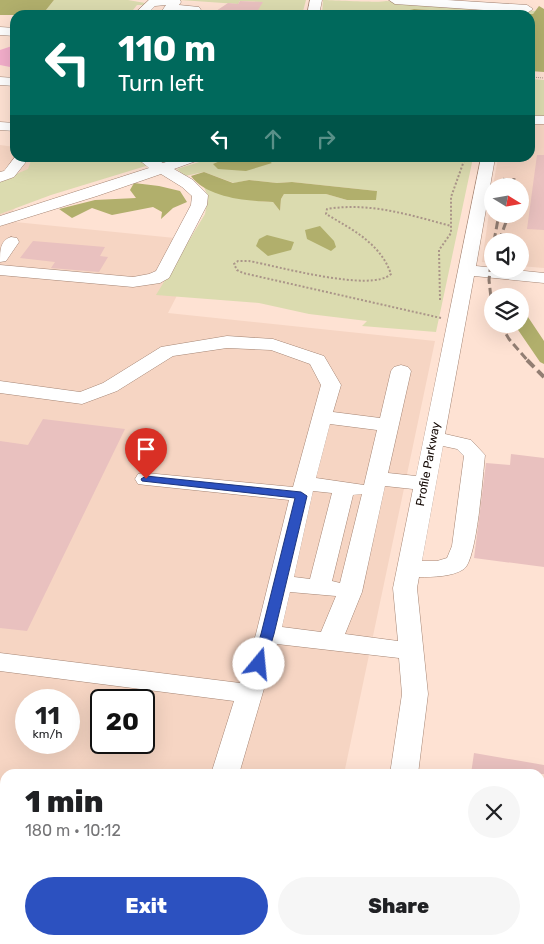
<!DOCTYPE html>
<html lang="en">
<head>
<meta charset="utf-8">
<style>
  body { margin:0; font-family:Rubik,sans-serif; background:#f6f6f6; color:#202124; height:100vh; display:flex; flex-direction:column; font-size:19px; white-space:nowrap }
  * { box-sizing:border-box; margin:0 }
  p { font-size:16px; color:#757577 }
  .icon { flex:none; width:28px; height:28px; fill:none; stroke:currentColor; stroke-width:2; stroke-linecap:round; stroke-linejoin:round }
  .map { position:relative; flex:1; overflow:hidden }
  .panel { position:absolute; left:0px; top:769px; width:545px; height:176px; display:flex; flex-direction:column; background:#fff; border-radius:15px 15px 0 0; box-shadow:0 5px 20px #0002 }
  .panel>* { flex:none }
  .banner { position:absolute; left:10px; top:10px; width:525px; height:152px; border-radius:15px; box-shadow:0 5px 20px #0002; background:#00695c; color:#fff; overflow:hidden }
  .needle { width:32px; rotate:101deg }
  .tools { position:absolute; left:484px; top:178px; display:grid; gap:10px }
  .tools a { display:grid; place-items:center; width:45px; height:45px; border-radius:50%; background:#fff; box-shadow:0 5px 20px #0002; font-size:25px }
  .speed { position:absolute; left:15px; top:689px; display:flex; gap:10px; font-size:25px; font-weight:700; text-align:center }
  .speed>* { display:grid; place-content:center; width:65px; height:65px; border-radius:50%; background:#fff; box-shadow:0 5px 20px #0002; line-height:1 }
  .speed small { font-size:12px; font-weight:400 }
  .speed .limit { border:2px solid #111; border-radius:8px; background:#fff; color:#111 }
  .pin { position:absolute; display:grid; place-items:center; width:42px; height:42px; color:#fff; margin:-51px -21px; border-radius:50% 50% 50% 0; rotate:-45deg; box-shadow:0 0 5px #0007 }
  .pin .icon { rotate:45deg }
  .me { position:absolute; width:55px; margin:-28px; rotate:17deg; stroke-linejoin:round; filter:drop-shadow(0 0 4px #0008) }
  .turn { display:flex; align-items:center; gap:18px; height:105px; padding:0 25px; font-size:22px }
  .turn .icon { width:65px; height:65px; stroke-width:2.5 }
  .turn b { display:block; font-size:35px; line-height:42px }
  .lanes { display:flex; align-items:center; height:48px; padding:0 25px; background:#0003; justify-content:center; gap:25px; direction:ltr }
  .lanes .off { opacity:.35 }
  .round { display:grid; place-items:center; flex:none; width:52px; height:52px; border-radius:26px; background:#f6f6f6 }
  .overview { display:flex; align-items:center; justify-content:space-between; height:85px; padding:0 25px }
  h1 { font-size:30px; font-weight:800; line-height:38px }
  .primary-button { display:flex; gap:10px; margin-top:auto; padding:10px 25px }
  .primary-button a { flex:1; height:58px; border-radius:30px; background:#2c51c0; color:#fff; font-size:20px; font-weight:800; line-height:58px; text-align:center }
  .primary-button a+a { background:#f6f6f6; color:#202124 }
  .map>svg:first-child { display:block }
</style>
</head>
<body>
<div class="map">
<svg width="544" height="944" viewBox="0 0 544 944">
  <rect width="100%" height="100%" fill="#fee2d3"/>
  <path fill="#f6d5c3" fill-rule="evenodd" d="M530,115L544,116V268L520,266V241H492V263L482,262L492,192V214H520V186H493L498,158H530Z
    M0,145L15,147V158H54L5,221L205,241L168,313L435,341L344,774H5V940H309L308,944L273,940L272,944H0ZM26,700H69V742H26ZM101,700H144V742H101Z"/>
  <path fill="#dbdbaf" d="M54,0H128L145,3L143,5H137L129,15H42Z
    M180,0H306L302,15H255L262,2L240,1L238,4Z
    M323,0C333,0 380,3 386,1L536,11L533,14H492L414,9L401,12L399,15H322Z
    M530,79L544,80V116L530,115Z
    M32,158H172L51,195L0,214V181L28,169Z
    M212,158H473L436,332L362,326L367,321L309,314L259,303L156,295L205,214L208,197L204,187C227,196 248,201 273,202L280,211L281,199L284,194H326L347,200L377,191L292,182L277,183L249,180L234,183L204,172L185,176L177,169Z"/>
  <path fill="#b1af6c" d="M0,0H54L42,15H0Z
    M539,6L544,9V72L530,71V15H399L401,12L414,9L492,14H533Z
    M227,158H271L267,160L272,163L246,171L218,169L213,164Z
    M204,172L233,183L249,180L277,183L292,182L377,191L376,200H347L326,194H284L281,199L280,211L273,202C247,201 207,198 191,176Z
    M134,183L159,186L180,191L187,202L173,208L161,219L162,212L153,207L112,215L92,208L72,218L59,209L95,200L136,198L130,190Z
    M320,226L334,241L336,247L331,251L307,239L305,230Z
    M267,235L294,242L291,250L268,256L256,246L259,239Z
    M520,305L544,341V364L540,362L514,324H520Z"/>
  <path fill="#f3aecb" d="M15,45V68L0,65V50Z"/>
  <path fill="#e9c1bf" d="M240,1L263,2L255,15H210L228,3L238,4Z
    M537,155H544V230L527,229Z
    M33,241L105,247L100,256L108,257L99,272L51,268L55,262L20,258Z
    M43,419L125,429L27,631L0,628V441L28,445Z
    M511,454L544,458V567L474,558L486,463L510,465Z
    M474,753L544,765V774H471Z"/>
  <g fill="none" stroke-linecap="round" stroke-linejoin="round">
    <g stroke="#a58574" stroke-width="1">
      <path id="minor" d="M149,0H180L181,2L179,5L199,7L201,10L198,15H186L187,13L174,11L171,15H159L166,5L155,6L146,15H133Z
        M310,0H322L319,15H307Z
        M389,0H447L527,5L533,9L527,13L395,4Z
        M0,27L15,28V36L0,35Z
        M0,77L15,78V86L0,85Z
        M530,116H544V124H530Z
        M0,122L15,123V131L0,130Z
        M15,157L29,158L14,177L0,182V172L4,171Z
        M137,158H154L163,163L178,158H198L196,161L174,169L193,180L208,195L207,205L169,278L160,283L133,287L0,275V265L133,277L149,274L156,271L191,205L192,196L182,187L161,174L97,196L0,226V216L149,168Z
        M481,158H495L476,266L544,273V283L474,276L445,434L471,440L485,455C483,473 477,560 464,569C452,577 433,577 419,577L417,588L428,694L418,774H390L402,694L399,658L277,644L239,774H211L234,701L0,671V653L240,683L256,634L289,500L146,485L138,484L135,479L138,474L146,473L293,487L321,385L310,364L271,350L227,348L173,356L117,391L82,404L0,393V381L80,392L103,383L161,347L227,336L273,339L324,356L341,385L333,412L380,418L391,371L394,367L401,365L408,367L411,371L388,473L416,476ZM330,424L377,430L364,485L316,478ZM443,446L457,449L464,456L452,546L447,558L437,561H422ZM385,486L413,489L393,588L398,641L345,634L362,592ZM313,491L332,493L310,579L294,577ZM362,494L340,583L332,581L353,495ZM290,592L336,596L321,632L282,627Z
        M11,237L17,238L19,242L6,261L0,262C0,251 0,240 11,237Z
        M361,940H391V944H361Z"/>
    </g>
    <path stroke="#aa9589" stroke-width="1" stroke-dasharray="1 1" stroke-linecap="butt" d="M530,77L544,78"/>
    <path stroke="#aa9589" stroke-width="2" stroke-dasharray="2 2" stroke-linecap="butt" d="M440,300L439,250L451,233V197L465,158
      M441,318L243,273L237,270L234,264L238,261H249C277,266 372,293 391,274C380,243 353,230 326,214L327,209C370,202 410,215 451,226"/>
    <use href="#minor" fill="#fff" fill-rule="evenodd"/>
    <path stroke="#927e73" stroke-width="3" stroke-dasharray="8 4" stroke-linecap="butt" d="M503,186L505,176
      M513,186L514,178
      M494,241L499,214
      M499,241L509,214
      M492,252L489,280L492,307
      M500,324L509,339L528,361"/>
    <path stroke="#927e73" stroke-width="4" stroke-dasharray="10 5" stroke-linecap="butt" d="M527,360L544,377"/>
  </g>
  <path fill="#2c51c0" stroke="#1d357d" d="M146,476L301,492L307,496L274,634L264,667H254L252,664L261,634L295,498L142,481L141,479Z"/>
  <g text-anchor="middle" stroke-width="5" stroke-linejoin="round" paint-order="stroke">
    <g font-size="12" fill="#140904" stroke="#fff">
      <text transform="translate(428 464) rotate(-79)" y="4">Profile Parkway</text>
    </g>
  </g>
</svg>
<div class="tools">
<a><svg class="needle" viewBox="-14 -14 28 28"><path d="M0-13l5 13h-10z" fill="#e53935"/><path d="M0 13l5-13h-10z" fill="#757577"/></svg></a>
<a><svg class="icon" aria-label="sound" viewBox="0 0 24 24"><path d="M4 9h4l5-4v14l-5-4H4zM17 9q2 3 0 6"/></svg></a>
<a><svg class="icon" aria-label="layers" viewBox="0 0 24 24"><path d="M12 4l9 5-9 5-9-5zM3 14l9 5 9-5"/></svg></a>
</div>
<div class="speed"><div>11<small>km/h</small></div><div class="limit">20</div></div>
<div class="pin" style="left:146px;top:479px;background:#d93025"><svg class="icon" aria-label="arrive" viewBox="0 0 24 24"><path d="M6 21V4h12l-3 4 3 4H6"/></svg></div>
<svg class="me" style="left:259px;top:664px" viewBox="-20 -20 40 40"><circle r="19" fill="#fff"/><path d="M0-13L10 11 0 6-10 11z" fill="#2c51c0"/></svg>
<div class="banner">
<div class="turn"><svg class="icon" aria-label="left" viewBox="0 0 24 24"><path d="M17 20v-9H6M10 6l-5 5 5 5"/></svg><div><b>110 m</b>Turn left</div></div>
<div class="lanes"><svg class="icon" aria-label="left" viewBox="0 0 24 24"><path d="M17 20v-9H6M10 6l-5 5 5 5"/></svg><svg class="icon off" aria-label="ahead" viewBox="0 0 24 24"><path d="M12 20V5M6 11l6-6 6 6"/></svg><svg class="icon off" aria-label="right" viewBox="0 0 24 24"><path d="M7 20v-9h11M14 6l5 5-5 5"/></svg></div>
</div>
<section class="panel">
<div class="overview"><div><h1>1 min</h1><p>180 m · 10:12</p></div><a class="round"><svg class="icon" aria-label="close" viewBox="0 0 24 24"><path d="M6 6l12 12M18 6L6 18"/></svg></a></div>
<div class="primary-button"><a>Exit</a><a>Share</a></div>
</section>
</div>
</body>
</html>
